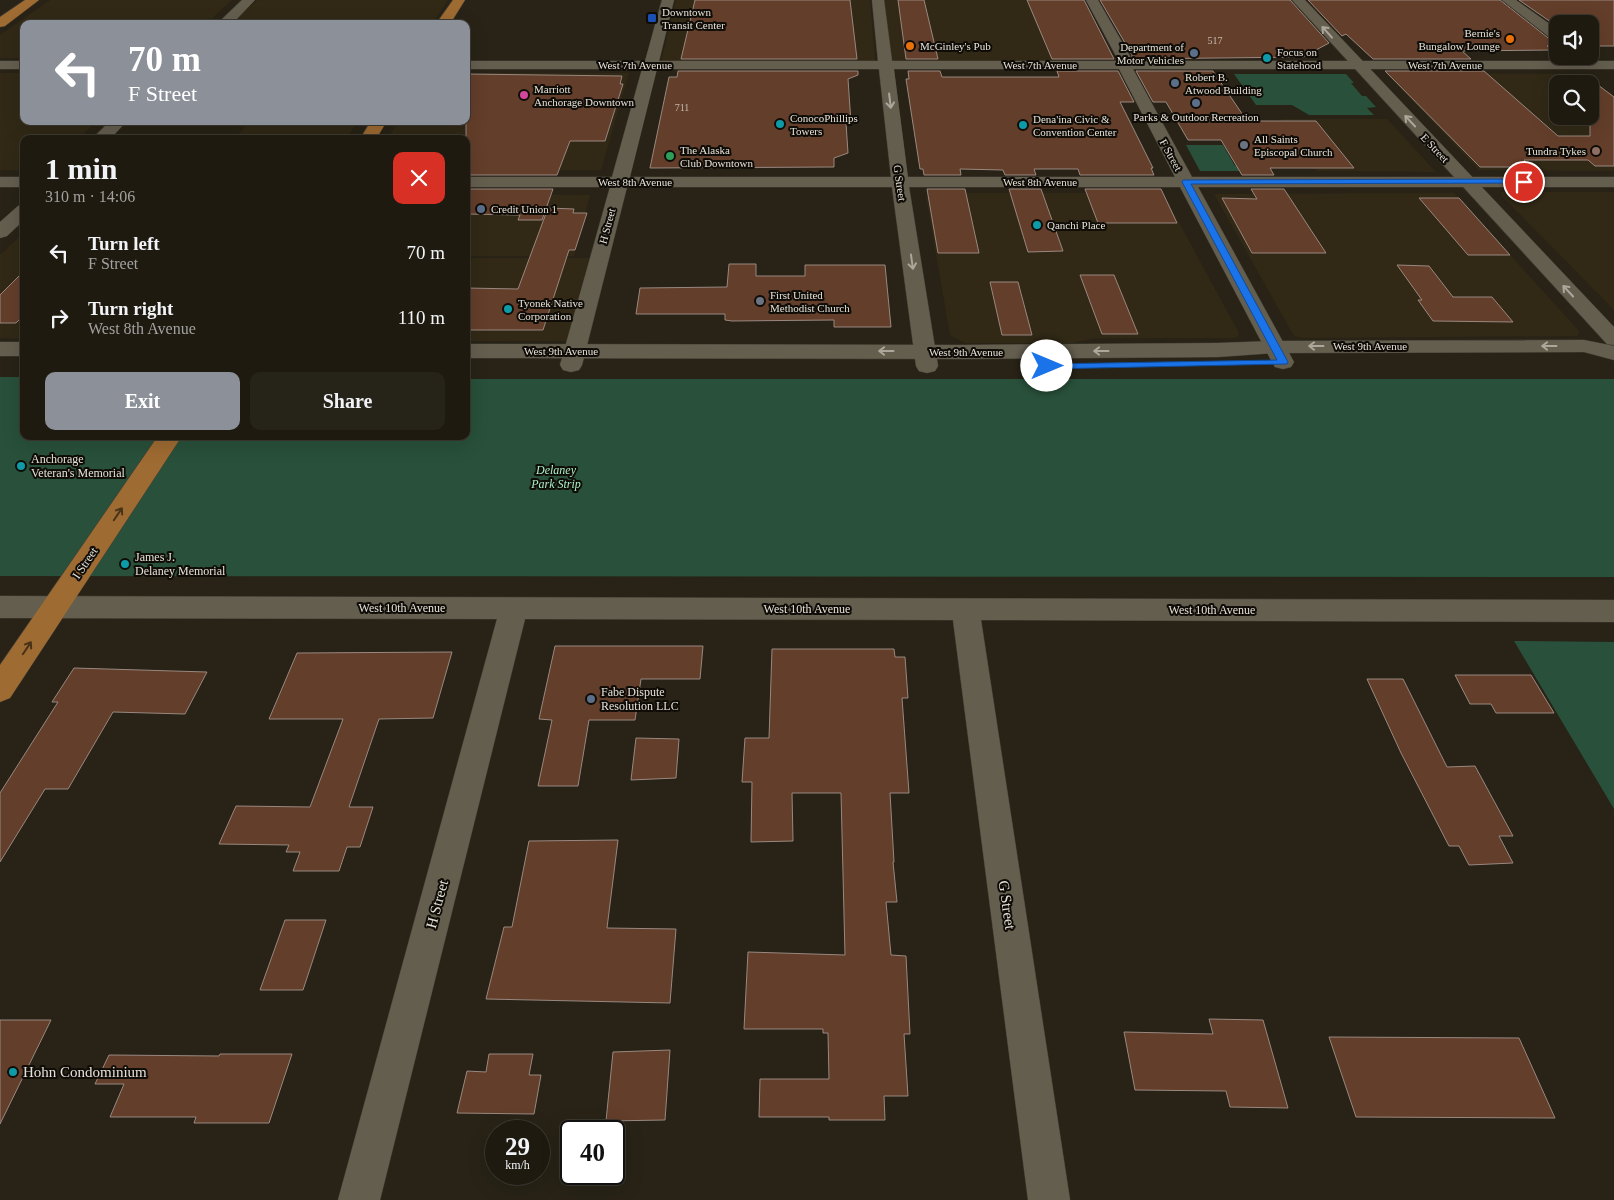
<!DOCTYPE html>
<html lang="en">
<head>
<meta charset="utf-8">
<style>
  body { margin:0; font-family:"Times New Roman",serif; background:#262319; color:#f1f3f6; height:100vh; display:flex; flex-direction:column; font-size:19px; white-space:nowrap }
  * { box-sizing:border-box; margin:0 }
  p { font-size:16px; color:#a1a19f }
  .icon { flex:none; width:28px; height:28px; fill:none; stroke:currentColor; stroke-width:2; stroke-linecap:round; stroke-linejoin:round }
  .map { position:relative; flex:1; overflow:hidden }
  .details { position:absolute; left:20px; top:135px; width:450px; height:305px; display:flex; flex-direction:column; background:#1e1a10; border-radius:10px; box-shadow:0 5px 20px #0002,0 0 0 1px #3c3830 }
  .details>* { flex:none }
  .hud { position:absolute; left:20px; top:20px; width:450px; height:105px; border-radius:10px; box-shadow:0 5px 20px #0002,0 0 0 1px #3c3830; background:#8c9099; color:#fff; overflow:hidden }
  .tools { position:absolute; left:1549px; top:15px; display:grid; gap:10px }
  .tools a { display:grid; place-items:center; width:50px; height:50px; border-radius:10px; background:#1e1a10; box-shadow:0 5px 20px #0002,0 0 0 1px #3c3830; font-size:25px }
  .speed { position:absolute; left:485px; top:1120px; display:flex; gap:10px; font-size:25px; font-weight:700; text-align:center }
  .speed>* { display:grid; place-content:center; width:65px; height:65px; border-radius:50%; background:#1e1a10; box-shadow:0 5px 20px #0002,0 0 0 1px #3c3830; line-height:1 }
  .speed small { font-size:12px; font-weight:400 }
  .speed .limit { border:2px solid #111; border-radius:8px; background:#fff; color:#111 }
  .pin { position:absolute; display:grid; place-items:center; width:42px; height:42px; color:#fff; margin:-21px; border:2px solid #fff; border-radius:50%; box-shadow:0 1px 5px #0007 }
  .me { position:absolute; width:55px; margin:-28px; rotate:90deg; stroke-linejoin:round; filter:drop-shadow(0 0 4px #0008) }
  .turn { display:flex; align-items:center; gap:18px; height:105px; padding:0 25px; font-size:22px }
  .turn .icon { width:65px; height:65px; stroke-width:2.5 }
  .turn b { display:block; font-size:35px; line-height:42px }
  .round { display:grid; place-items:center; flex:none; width:52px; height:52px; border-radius:10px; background:#262319 }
  .headline { display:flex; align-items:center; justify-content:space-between; height:85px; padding:0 25px }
  h1 { font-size:30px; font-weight:600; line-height:38px }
  .button { display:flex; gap:10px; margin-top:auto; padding:10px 25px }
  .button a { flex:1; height:58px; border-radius:10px; background:#8c9099; color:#fff; font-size:20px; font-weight:600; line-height:58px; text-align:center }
  .button a+a { background:#262319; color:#f1f3f6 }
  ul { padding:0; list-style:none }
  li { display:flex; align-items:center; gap:15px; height:65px; padding:0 25px }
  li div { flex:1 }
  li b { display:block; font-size:19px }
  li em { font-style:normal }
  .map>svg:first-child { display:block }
</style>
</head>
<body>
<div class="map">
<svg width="1614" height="1200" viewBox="0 0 1614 1200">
  <rect width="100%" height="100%" fill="#282316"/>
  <path fill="#312916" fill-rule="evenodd" d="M50,0H232L206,24H24V58H0V35Z
    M257,0H448L434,21L235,20Z
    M676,0H870L875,61L661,62Z
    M884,0H1075L1098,58L1046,60V62H891Z
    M0,73H24V121H97L78,139H24V170H0Z
    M466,73H629L601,170H466V139H387L399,121H466Z
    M1386,73L1585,74L1614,96V171L1479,170ZM1558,84H1590V116H1558Z
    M1281,119H1387L1436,172L1317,171Z
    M250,121H358L346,139H235Z
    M1501,192H1614V310L1501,195Z
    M929,193H1163L1239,333L1238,337L1233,338H1096L1072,343H965L950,335L926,197Z
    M1454,193L1580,332L1577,336L1303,338L1294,336L1214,194Z
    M466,194L590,195L574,256H466Z
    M24,232V339L0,338V255Z
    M466,258H589L567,341H466Z"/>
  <path fill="#28503a" d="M1234,74H1346L1354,83H1351L1362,96H1366L1376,107L1367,108L1374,115H1309L1292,105H1256Z
    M1186,145H1223L1235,166H1246L1249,171H1200Z
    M0,377H24V436H466V379H1614V577L0,576Z
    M1514,641L1614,642V809Z"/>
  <path fill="#633e2a" stroke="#998880" d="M695,0H850L857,59H681Z
    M898,0H924L938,59H906Z
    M1027,0H1084L1114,59H1052Z
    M1100,0H1290L1329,43L1303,57L1132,59V55Z
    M1308,0H1500L1552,41L1558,43V46H1547L1553,50L1462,51L1471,59H1373L1346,34L1342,36Z
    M1519,0H1614V46H1590V24H1558V27Z
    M678,71H858V75L848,79L851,123H846L848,153L834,158V167L650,168L669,77H677Z
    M908,71H940L942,77H1059L1057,71H1118L1134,102H1120L1153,168H1151L1154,175H1080L1078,169H1034L1036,175H1005L1003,170L960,169L961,175H924L923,169H920L906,79H909Z
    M1136,71H1213L1247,121H1316L1354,168H1270L1274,175H1242L1221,140H1188L1166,102H1153Z
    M1385,71H1484L1558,136H1590V79L1614,97V166H1595L1588,160H1524L1531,167H1480Z
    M466,74L622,76L620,84H623L605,141H570L557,175H466Z
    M466,189H553L542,220H518L520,215L466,214Z
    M927,189H965L979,253H938Z
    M1009,189H1041L1063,251L1028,252Z
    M1085,189H1161L1177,223H1098Z
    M1251,189H1284L1326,253H1252L1222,198L1257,199Z
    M1419,198H1459L1510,255H1468Z
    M548,208L574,209L573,213H587L575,250H569L543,330H466V288L518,289Z
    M729,264H756V276H805V265H885L891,327H834V320L732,321L725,320V314H636L640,288L727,287Z
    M1397,265L1429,266L1453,297H1492L1513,322L1433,321L1418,300H1422Z
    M24,271V315L16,323H0V295Z
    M1080,275H1114L1138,334H1102Z
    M990,282H1018L1032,335H1002Z
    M555,646H703L700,679H641L635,720H589L578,786H538L552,720L539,719Z
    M772,649H894L895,657H905L908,698H902L909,793H890L894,862H893L897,902H886L891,955L906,956L910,1034H904L908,1096H884L885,1120H829V1117H759L760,1079H829L828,1033H823V1029H744L748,952L845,955L841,793H792L793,841L751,842L752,782H742L745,738H769Z
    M452,652L433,718L379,719L349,807H373L360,847H347L339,871H293L300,852H286L289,845L219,844L236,806L310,807L343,719H269L297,653Z
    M74,668L207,672L185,714L113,712L68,789H45L0,862V793L58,702H52Z
    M1455,675H1531L1554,713H1496L1491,704H1470Z
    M1367,679H1403L1447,767L1475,766L1513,836H1499L1513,863L1469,865L1459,846H1449L1401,753Z
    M636,738L679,739L676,778L631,780Z
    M618,840L607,928L676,929L670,1003L486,999L504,927H512L529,841Z
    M285,920H326L303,990H260Z
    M1209,1019L1263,1020L1288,1108L1230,1107L1226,1091L1135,1090L1124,1032L1213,1034Z
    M0,1020H51L0,1124Z
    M1329,1037L1519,1038L1555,1118L1356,1117Z
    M670,1050L665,1120L606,1121L613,1052Z
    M220,1054H292L269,1123H194L196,1117H110L124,1084H95L109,1055L219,1056Z
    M489,1054H533L529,1075H541L534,1114L457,1113L467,1071L486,1072Z"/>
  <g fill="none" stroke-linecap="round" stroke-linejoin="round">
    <g stroke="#443f36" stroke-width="1">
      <path id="minor" d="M242,0H255L232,24H217Z
        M662,0H674L659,61H878L872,0H884L892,61H1116V56L1086,0H1098L1130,56V61H1614V69H1133L1192,177H1614V187H1198L1294,362L1291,367L1283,369L1275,367L1272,362L1180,187H909L938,366L935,371L927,373L919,371L916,366L892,187H627L582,365L579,370L571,372L563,370L560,365L610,187H466V177H612L642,69H466V61H645ZM657,69H879L891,177H630ZM894,69H1119L1175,177H908Z
        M1502,0H1516L1558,30V41L1553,40Z
        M0,61H24V69H0Z
        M110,121H127L110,139H92Z
        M0,177H24V187H0Z
        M24,205V220L7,236L0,238V222L18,206Z
        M0,596L1614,600V622L981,620L1070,1200H1028L953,620L525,619L380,1200H338L497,619L0,618Z"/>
    </g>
    <g stroke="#443f36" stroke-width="1">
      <path id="tertiary" d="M1292,0H1305L1614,327V345L1607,344Z
        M1584,340L1614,346V360L1584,352L1274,353L1218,357L963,359L466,358V344L963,345L1218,343L1274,341Z
        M0,342H24V356H0Z"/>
    </g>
    <g stroke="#443f36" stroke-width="1">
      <path id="primary" d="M25,0H39L5,26L0,27V17Z
        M453,0H465L450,24H436Z
        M371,121H387L376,139H360Z
        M158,436H182L10,698L0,702V665Z"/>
    </g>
    <use href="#minor" fill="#645e4f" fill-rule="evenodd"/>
    <use href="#tertiary" fill="#645e4f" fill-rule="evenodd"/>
    <use href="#primary" fill="#9e6b32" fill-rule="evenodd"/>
  </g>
  <defs><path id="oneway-shaft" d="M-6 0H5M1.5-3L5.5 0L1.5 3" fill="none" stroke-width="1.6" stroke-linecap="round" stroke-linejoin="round" transform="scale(1.25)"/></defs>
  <g stroke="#aca79b">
    <use href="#oneway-shaft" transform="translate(1327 32) rotate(-132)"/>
    <use href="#oneway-shaft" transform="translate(890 101) rotate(83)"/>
    <use href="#oneway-shaft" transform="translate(1410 121) rotate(-133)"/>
    <use href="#oneway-shaft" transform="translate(912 262) rotate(82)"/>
    <use href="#oneway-shaft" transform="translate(1568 291) rotate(-133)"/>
    <use href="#oneway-shaft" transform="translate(1316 346) rotate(180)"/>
    <use href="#oneway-shaft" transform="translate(1549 346) rotate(180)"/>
    <use href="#oneway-shaft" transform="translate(886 351) rotate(-180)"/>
    <use href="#oneway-shaft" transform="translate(1101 351) rotate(180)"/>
  </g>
  <g stroke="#483218">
    <use href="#oneway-shaft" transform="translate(118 514) rotate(-56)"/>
    <use href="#oneway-shaft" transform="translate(27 648) rotate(-56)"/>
  </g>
  <path fill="#1a73e8" stroke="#114b97" d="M1524,179L1526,180V183L1191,184L1288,362L1287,364L1047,369L1043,366L1047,364L1277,360L1182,182L1183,180Z"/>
  <rect fill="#1a4fb4" stroke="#0f0c07" stroke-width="2" x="647" y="13" width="10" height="10" rx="2.5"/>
  <g fill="#e8710a" stroke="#0f0c07" stroke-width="2">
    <circle cx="1510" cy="39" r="5"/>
    <circle cx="910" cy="46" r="5"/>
  </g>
  <g fill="#5c6f8a" stroke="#0f0c07" stroke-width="2">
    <circle cx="1194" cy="53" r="5"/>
    <circle cx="1175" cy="83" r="5"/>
    <circle cx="1196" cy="103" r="5"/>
    <circle cx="481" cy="209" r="5"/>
    <circle cx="591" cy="699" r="5"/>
  </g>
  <g fill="#0f9aa8" stroke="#0f0c07" stroke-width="2">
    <circle cx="1267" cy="58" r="5"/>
    <circle cx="780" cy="124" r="5"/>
    <circle cx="1023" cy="125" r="5"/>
    <circle cx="1037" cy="225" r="5"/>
    <circle cx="508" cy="309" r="5"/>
    <circle cx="21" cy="466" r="5"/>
    <circle cx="125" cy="564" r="5"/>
    <circle cx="13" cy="1072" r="5"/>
  </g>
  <circle fill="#d1479c" stroke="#0f0c07" stroke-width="2" cx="524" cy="95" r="5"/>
  <g fill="#6b7280" stroke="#0f0c07" stroke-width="2">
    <circle cx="1244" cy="145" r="5"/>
    <circle cx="760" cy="301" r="5"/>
  </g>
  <circle fill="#8d6e63" stroke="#0f0c07" stroke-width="2" cx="1596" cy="151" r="5"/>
  <circle fill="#2e9e5b" stroke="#0f0c07" stroke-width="2" cx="670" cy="156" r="5"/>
  <g text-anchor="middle" stroke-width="4" stroke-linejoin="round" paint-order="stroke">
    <g font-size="10" fill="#c5b9ad">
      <text x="1215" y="44">517</text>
      <text x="682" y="111">711</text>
    </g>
    <g font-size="11" fill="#e6e2d9" stroke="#0f0c07" text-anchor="start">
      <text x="662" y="16">Downtown<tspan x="662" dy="13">Transit Center</tspan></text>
      <text x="1500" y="37" text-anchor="end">Bernie's<tspan x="1500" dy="13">Bungalow Lounge</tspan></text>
      <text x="920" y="50">McGinley's Pub</text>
      <text x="1184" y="51" text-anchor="end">Department of<tspan x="1184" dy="13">Motor Vehicles</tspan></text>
      <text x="1277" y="56">Focus on<tspan x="1277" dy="13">Statehood</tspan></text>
      <text x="1185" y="81">Robert B.<tspan x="1185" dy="13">Atwood Building</tspan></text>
      <text x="534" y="93">Marriott<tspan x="534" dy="13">Anchorage Downtown</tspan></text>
      <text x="1196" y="121" text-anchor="middle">Parks &amp; Outdoor Recreation</text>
      <text x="790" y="122">ConocoPhillips<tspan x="790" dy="13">Towers</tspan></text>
      <text x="1033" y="123">Dena'ina Civic &amp;<tspan x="1033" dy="13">Convention Center</tspan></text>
      <text x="1254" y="143">All Saints<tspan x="1254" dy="13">Episcopal Church</tspan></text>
      <text x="680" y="154">The Alaska<tspan x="680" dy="13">Club Downtown</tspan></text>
      <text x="1586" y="155" text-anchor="end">Tundra Tykes</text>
      <text x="491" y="213">Credit Union 1</text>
      <text x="1047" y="229">Qanchi Place</text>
      <text x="770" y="299">First United<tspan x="770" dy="13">Methodist Church</tspan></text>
      <text x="518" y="307">Tyonek Native<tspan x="518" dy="13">Corporation</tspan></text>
    </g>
    <g font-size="11" fill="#e6e2d9" stroke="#0f0c07">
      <text x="635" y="69">West 7th Avenue</text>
      <text x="1040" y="69">West 7th Avenue</text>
      <text x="1445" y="69">West 7th Avenue</text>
      <text transform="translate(1435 148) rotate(47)" y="4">E Street</text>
      <text transform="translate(1171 155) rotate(61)" y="4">F Street</text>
      <text x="635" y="186">West 8th Avenue</text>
      <text x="1040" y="186">West 8th Avenue</text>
      <text transform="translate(900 183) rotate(82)" y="4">G Street</text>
      <text transform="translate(607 226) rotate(-75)" y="4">H Street</text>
      <text x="1370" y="350">West 9th Avenue</text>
      <text x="561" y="355">West 9th Avenue</text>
      <text x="966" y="356">West 9th Avenue</text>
    </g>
    <g font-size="12" fill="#e6e2d9" stroke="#0f0c07" text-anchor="start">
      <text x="31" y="463">Anchorage<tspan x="31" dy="14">Veteran's Memorial</tspan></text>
      <text x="135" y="561">James J.<tspan x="135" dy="14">Delaney Memorial</tspan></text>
      <text x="601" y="696">Fabe Dispute<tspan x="601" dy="14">Resolution LLC</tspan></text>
    </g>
    <g font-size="12" font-style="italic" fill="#a9efc6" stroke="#0f0c07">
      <text x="556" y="474">Delaney<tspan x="556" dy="14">Park Strip</tspan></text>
    </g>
    <g font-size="12" fill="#e6e2d9" stroke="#0f0c07">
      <text transform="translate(85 563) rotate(-56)" y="4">I Street</text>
      <text x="402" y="612">West 10th Avenue</text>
      <text x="807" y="613">West 10th Avenue</text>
      <text x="1212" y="614">West 10th Avenue</text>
    </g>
    <g font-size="15" fill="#e6e2d9" stroke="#0f0c07">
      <text transform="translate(437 904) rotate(-75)" y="5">H Street</text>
      <text transform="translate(1007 905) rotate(82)" y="5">G Street</text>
    </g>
    <g font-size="15" fill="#e6e2d9" stroke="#0f0c07" text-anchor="start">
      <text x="23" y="1077">Hohn Condominium</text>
    </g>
  </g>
</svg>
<div class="tools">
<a><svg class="icon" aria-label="sound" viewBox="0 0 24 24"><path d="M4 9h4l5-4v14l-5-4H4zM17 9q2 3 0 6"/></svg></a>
<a><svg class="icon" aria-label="search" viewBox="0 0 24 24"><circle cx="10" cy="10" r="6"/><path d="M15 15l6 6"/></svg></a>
</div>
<div class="speed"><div>29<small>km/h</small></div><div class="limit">40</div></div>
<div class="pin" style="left:1524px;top:182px;background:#d93025"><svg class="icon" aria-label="arrive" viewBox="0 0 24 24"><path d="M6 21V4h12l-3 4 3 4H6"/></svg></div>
<svg class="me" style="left:1047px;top:366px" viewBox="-20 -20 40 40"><circle r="19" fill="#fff"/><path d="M0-13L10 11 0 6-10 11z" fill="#1a73e8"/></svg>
<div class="hud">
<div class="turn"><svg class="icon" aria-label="left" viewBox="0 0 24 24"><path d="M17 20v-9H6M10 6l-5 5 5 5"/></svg><div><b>70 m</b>F Street</div></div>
</div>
<section class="details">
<div class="headline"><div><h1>1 min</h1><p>310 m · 14:06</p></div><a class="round" style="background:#d93025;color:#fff"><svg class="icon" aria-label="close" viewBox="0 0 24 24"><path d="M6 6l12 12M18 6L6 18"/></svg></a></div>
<ul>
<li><svg class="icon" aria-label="left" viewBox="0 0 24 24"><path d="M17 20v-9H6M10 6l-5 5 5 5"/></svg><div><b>Turn left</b><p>F Street</p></div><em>70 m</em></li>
<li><svg class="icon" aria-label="right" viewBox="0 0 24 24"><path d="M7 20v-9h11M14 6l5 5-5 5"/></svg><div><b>Turn right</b><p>West 8th Avenue</p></div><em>110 m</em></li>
</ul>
<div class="button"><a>Exit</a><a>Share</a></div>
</section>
</div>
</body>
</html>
